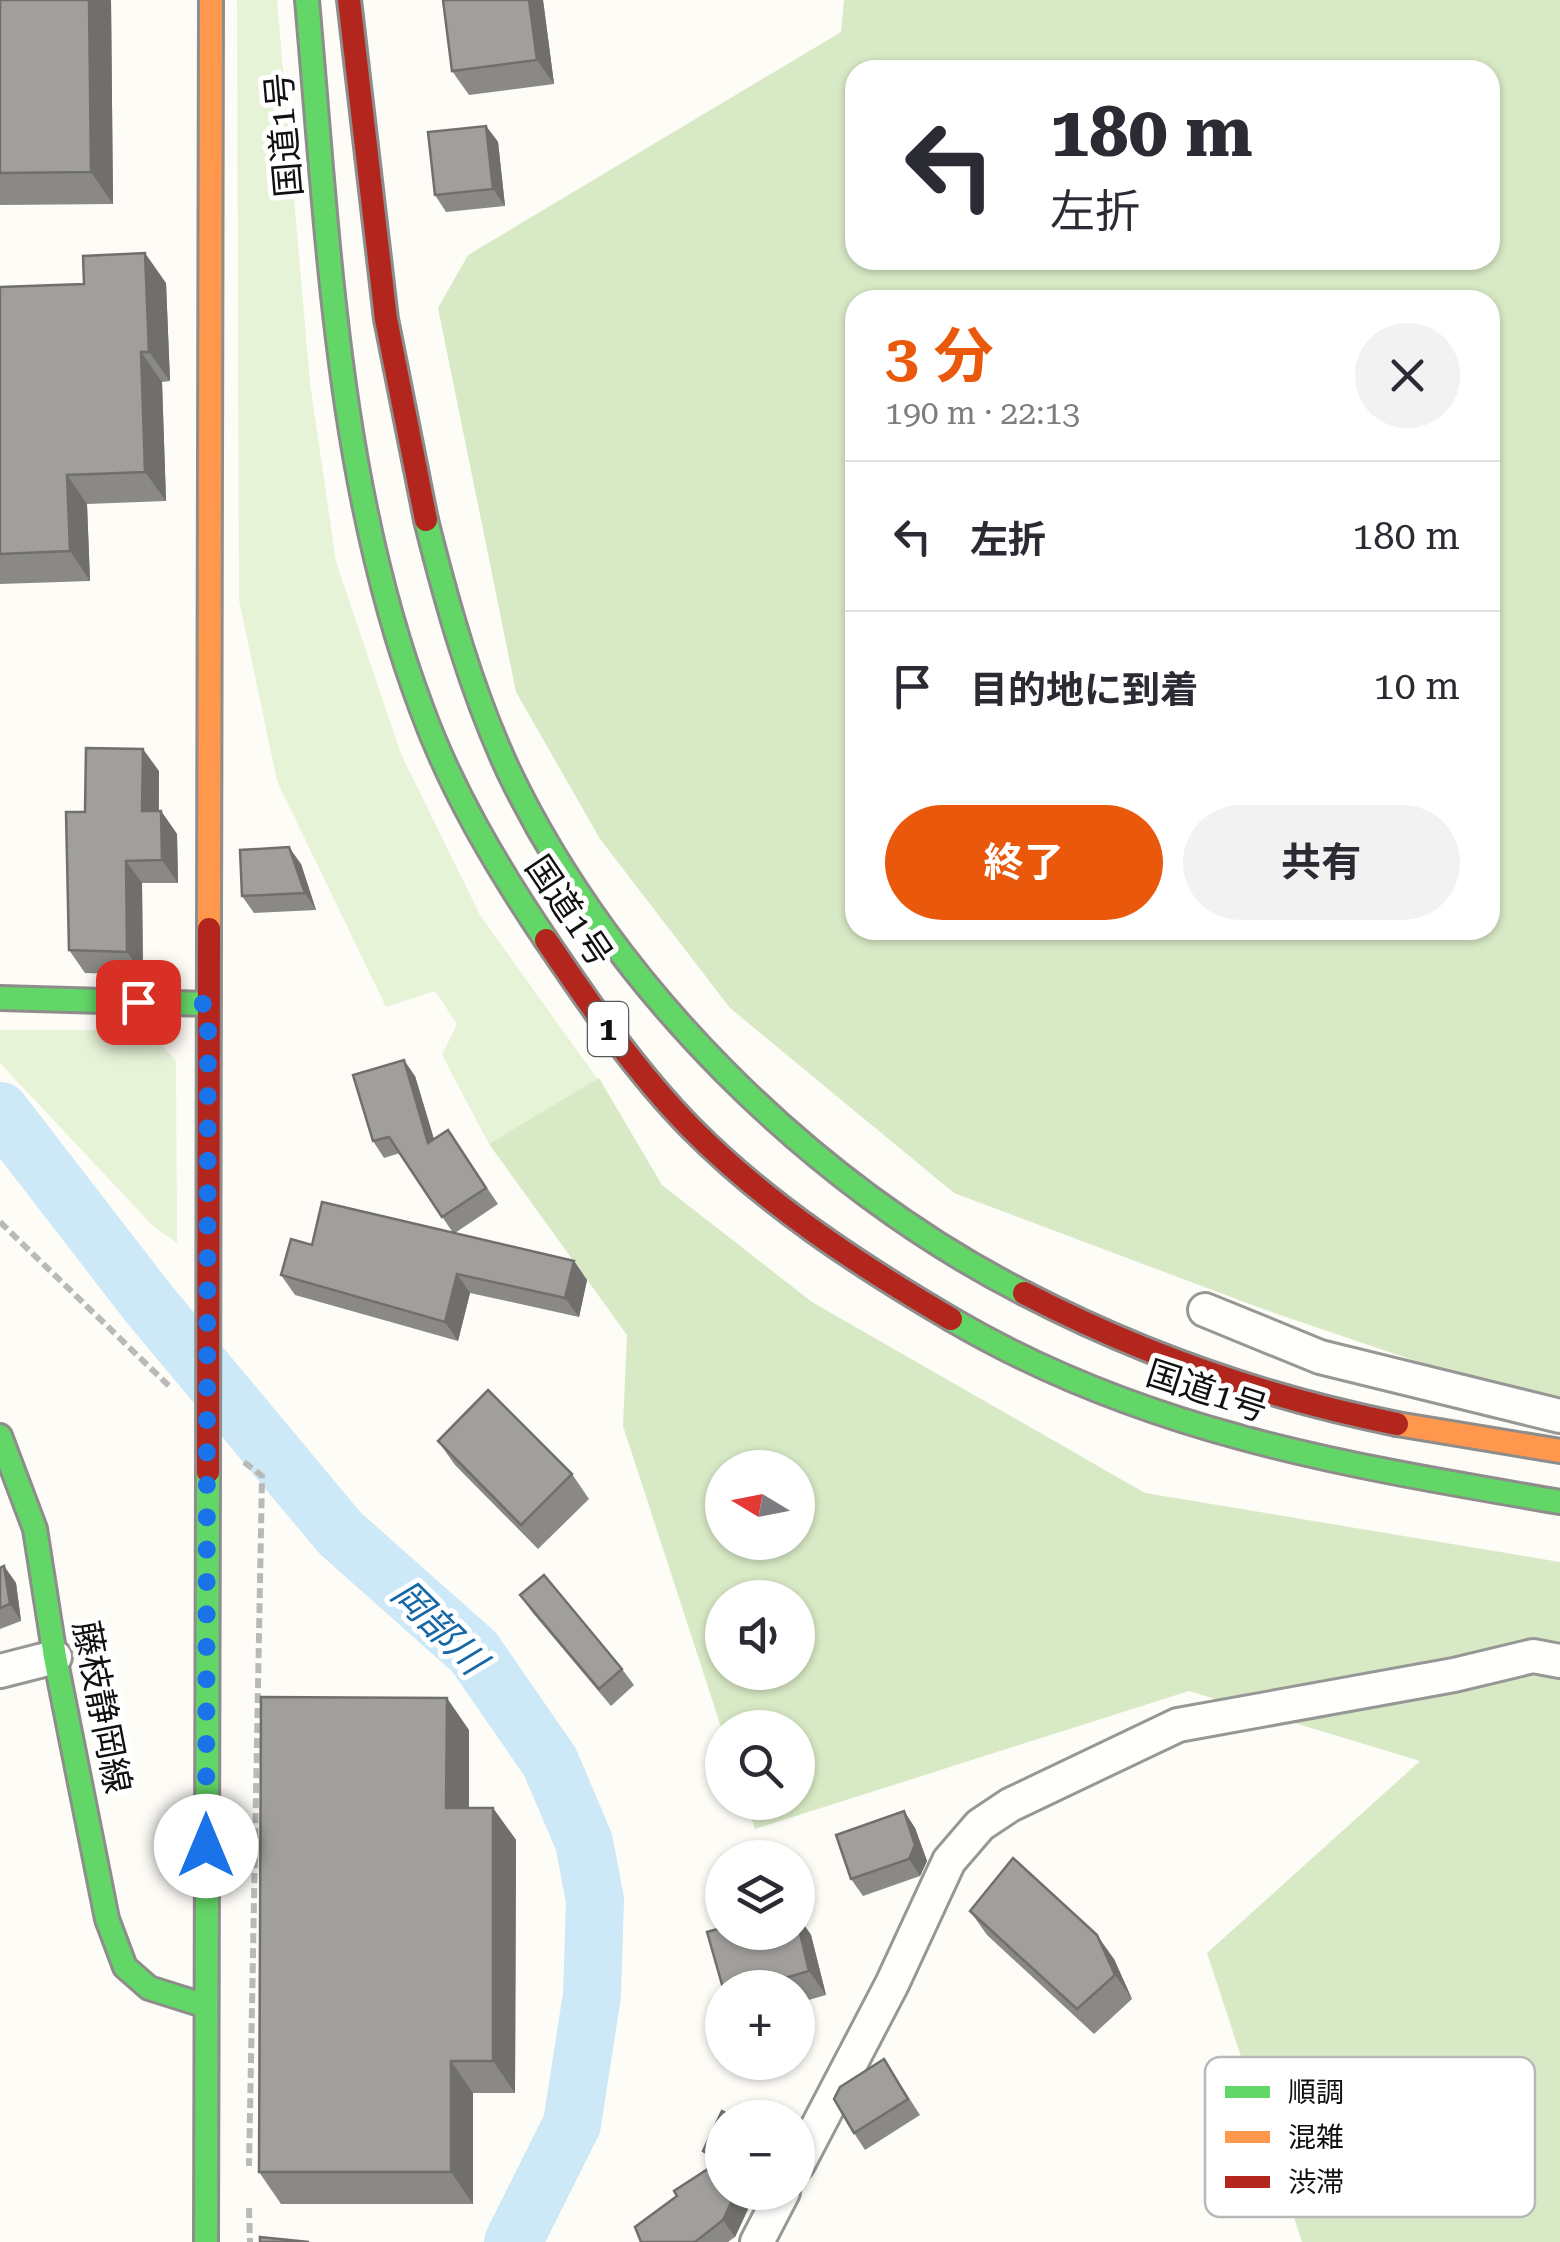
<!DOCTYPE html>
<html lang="ja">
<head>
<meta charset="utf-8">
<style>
  body { margin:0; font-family:"Roboto Serif","Noto Sans JP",serif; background:#f2f2f3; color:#2b2b33; height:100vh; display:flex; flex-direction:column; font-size:38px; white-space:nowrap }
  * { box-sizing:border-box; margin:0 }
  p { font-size:32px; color:#7c7c81 }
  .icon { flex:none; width:55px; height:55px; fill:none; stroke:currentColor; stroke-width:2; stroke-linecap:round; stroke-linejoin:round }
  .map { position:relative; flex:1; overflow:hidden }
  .drawer { position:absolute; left:845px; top:290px; width:655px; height:650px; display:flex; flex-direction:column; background:#fff; border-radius:30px; box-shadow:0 2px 8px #0004 }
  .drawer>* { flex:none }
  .guide { position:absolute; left:845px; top:60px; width:655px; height:210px; border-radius:30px; box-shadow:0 2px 8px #0004; background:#fff; color:#2b2b33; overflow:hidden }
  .needle { width:65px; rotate:280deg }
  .buttons { position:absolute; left:705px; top:1450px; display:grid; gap:20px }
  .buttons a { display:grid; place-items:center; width:110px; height:110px; border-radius:50%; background:#fff; box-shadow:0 2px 8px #0004; font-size:50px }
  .pin { position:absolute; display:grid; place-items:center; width:85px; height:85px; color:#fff; margin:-42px; border-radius:20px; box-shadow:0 5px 15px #0006 }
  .me { position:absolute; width:110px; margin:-55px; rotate:0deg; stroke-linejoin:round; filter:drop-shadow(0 0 8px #0008) }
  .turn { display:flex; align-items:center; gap:35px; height:210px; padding:0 40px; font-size:45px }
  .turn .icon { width:130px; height:130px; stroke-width:2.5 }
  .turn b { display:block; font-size:70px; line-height:85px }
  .round { display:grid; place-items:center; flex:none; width:105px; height:105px; border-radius:52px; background:#f2f2f3 }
  .summary { display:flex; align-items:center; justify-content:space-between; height:170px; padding:0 40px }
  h1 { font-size:60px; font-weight:700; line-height:75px; color:#ea580c }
  .cta { display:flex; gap:20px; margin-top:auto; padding:20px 40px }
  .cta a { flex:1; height:115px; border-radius:60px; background:#ea580c; color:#fff; font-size:40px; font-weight:700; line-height:115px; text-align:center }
  .cta a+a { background:#f2f2f3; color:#2b2b33 }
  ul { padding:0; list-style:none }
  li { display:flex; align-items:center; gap:30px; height:150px; padding:0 40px; border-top:2px solid #e1e1e2 }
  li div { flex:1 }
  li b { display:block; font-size:38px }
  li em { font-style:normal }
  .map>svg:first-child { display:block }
</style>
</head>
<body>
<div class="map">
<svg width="1560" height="2242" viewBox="0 0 1560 2242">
  <rect width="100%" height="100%" fill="#fdfcf7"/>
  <path fill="#e7f3d7" d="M237,0H277L310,383L336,562L401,754L480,915L599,1081L489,1144L442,1055L457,1024L435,991L386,1007L277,781L239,600Z
    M0,1030H147L176,1061L177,1243L154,1227L0,1063Z"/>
  <path fill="#d8eac5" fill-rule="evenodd" d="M844,0H1560V1410L1263,1309L954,1193L730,1008L600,839L516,692L438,308L468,255L841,32ZM855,70H1490V260H855ZM855,300H1490V930H855Z
    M599,1078L662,1185L812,1302L1145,1493L1560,1562V2242H1302L1207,1953L1420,1761L1189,1691L755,1829L746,1803L798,1802V1728L722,1730L623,1426L627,1335L489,1144ZM722,1468H798V1542H722ZM722,1598H798V1672H722Z"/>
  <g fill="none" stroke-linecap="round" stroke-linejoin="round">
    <path stroke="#cde8f7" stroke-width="58" d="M0,1111L149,1304L340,1533L474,1652L550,1762L584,1842L595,1900L592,1995L572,2124L513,2242"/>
    <g stroke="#979795" stroke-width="38">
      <path id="street" d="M1205,1310L1320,1357L1560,1416
        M0,1671L55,1657
        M798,2164L892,1984L949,1861L980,1825L1010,1805L1178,1725L1454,1675L1533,1656L1560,1661
        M757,2242L783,2192"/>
    </g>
    <g stroke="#8e8d8b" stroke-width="28">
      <path id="fast" d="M307,0C328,235 337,484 421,707C451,790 497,867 546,940
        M426,520C447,604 472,693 509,772C612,987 812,1185 1024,1293
        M0,998L208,1004
        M951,1319C1143,1432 1344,1465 1560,1502
        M0,1436L35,1529L55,1657L107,1919L125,1967L149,1988L203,2005
        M206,2242L208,1472"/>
    </g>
    <g stroke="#8e8d8b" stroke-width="28">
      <path id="slow" d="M209,929L211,0
        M1397,1424L1560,1451"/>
    </g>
    <g stroke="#8e8d8b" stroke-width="28">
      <path id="jam" d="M349,0L386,319L426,520
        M546,940C590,1005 636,1072 691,1128C766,1204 859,1265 951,1319
        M1024,1293C1141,1354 1268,1398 1397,1424
        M208,1472L209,929"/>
    </g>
    <path stroke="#b9b9b8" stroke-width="6" stroke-dasharray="10 5" stroke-linecap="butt" d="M0,1222L169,1386
      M244,1462L262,1476L249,2166
      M249,2208L250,2242"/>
    <use href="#street" stroke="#fffffe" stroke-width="32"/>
    <use href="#fast" stroke="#63d668" stroke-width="22"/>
    <use href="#slow" stroke="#ff974d" stroke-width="22"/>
    <use href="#jam" stroke="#b3261e" stroke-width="22"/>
  </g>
  <path fill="#8a8986" d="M0,0H111L113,204L0,205Z
    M543,0L554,84L469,95L452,71Z
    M486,126L498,142L505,206L446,212L435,195Z
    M166,283L170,381L162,382L166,501L87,504L90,581L0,584V287Z
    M159,771V811H161L177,834L178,883H142L143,975L85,973L69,950L85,812Z
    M301,864L316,910L254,913L242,896Z
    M415,1076L434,1139L448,1130L498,1204L455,1233L574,1261L587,1280L579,1317L470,1293L458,1341L295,1295L281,1275L312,1245L453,1233L400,1153L384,1158L373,1141Z
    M438,1441L572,1474L589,1499L538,1549L455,1465Z
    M4,1566L16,1583L21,1621L0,1629V1568Z
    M520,1595L622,1669L634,1685L611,1706L532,1612Z
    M469,1730V1808H493L516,1840L515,2093H473V2204H281L259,2172Z
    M904,1811L915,1828L927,1861L920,1876L863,1896L851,1879Z
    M970,1911L1114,1959L1132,1999L1094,2034L987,1935Z
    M798,1916L811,1935L826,1995L798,2003V1988H723L798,1932Z
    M884,2059L920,2115L865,2150L854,2133Z
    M735,2118L722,2192H756L735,2237L728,2242H641L677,2196L713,2166L703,2151Z"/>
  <path fill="#716f6d" d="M89,0H111L113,204L91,172Z
    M529,0H543L554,84L537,60Z
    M486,126L498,142L505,206L493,189Z
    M145,253L166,283L170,381L149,352Z
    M141,352L162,382L166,501L145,472Z
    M67,475L87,504L90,581L70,551Z
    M143,749L159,771L158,834L142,811Z
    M161,811L177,834L178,883L162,860Z
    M289,847L301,864L316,910L305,893Z
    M126,861L142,883L143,975L127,952Z
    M404,1060L415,1076L440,1160L428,1143Z
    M574,1261L587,1280L579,1317L565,1298Z
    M457,1274L470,1293L458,1341L445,1322Z
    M4,1566L16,1583L21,1621L10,1604Z
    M447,1698L469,1730V1840L446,1808Z
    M493,1808L516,1840L515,2093L493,2061Z
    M904,1811L915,1828L927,1861L920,1876L909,1859Z
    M798,1916L811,1935L826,1995L809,1971L798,1925Z
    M1097,1935L1114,1959L1132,1999L1115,1975Z
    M451,2061L473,2093V2204L451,2172Z
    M736,2192H756L735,2237L723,2220Z"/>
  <path fill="#a19f9c" stroke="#716f6d" stroke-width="2.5" d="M0,0H89L91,172L0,173Z
    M443,0H529L537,60L452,71Z
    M486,126L493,189L435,195L428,132Z
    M145,253L149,352H141L145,472L67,475L70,551L0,554V287L84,284L83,256Z
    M86,748L143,749L142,811H161L162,860L126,861L127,952L69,950L66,812H85Z
    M289,847L305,893L242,896L240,850Z
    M404,1060L428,1143L448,1130L486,1188L442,1217L389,1137L373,1141L353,1075Z
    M322,1202L574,1261L565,1298L457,1274L445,1322L281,1275L291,1239L312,1245Z
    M488,1390L572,1474L521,1525L438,1441Z
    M4,1566L10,1604L0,1608V1568Z
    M544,1575L622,1669L599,1689L520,1595Z
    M261,1697L447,1698L446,1808H493V2061H451V2172H259Z
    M904,1811L915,1845L909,1859L851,1879L836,1835Z
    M1013,1858L1097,1935L1115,1975L1077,2009L970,1911Z
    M798,1925L809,1971L751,1988H723L707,1932L722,1928V1932H798Z
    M884,2059L908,2099L854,2133L834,2099L840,2087Z
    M722,2111L735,2118H722V2192H736L723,2220L695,2242H641L635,2227L677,2196L674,2191L720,2161L703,2151Z
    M260,2237L309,2242H260Z"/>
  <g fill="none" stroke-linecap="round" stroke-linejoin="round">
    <path stroke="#1a73e8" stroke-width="18" stroke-dasharray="0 32.4" d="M138,1002L208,1004L206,1846"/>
  </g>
  <g text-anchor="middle" stroke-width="10" stroke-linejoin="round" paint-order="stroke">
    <rect fill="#fff" stroke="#585858" stroke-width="2.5" x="588" y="1002" width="40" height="54" rx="8"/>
    <g font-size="32" font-weight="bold" fill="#111">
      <text x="608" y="1040">1</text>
    </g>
    <g font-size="35" fill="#111" stroke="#fff">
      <text transform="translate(284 135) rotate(-95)" y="12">国道1号</text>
      <text transform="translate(569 911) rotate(56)" y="12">国道1号</text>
      <text transform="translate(1207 1391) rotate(18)" y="12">国道1号</text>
      <text transform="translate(102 1707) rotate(79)" y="12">藤枝静岡線</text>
    </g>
    <g font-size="38" font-style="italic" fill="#1768a6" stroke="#fff">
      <text transform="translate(439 1627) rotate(45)" y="13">岡部川</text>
    </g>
  </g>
  <rect x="1205" y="2057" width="330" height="160" rx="15" fill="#fff" stroke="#b8b8b8" stroke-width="2.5"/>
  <rect x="1225" y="2086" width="45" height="12" fill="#63d668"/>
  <rect x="1225" y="2131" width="45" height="12" fill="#ff974d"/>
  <rect x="1225" y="2176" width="45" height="12" fill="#b3261e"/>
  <g font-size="28" fill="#111">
    <text x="1288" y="2102">順調</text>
    <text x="1288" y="2147">混雑</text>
    <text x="1288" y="2192">渋滞</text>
  </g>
</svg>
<div class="buttons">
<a><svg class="needle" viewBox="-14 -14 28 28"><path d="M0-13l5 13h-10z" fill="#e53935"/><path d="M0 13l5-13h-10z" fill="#7c7c81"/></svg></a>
<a><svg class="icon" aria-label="sound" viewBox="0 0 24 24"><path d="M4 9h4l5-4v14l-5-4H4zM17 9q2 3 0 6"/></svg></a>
<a><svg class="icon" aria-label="search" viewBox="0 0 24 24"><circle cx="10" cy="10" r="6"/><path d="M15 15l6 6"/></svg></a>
<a><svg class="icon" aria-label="layers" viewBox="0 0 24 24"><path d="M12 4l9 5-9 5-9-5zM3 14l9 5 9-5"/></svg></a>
<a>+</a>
<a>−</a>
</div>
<div class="pin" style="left:138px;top:1002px;background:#d93025"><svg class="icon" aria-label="arrive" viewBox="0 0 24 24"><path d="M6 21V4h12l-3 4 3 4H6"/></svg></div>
<svg class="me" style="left:206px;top:1846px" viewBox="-20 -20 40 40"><circle r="19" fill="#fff"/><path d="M0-13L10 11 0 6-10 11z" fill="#1a73e8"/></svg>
<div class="guide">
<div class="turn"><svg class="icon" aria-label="left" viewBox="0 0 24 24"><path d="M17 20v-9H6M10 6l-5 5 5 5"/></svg><div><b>180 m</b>左折</div></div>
</div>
<section class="drawer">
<div class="summary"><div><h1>3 分</h1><p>190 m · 22:13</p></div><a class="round"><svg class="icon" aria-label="close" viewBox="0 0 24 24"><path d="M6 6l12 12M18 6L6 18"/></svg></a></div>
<ul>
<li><svg class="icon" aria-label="left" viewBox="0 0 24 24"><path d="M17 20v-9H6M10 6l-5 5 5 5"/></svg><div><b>左折</b></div><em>180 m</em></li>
<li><svg class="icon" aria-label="arrive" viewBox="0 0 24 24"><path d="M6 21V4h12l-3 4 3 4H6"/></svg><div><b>目的地に到着</b></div><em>10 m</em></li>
</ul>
<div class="cta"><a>終了</a><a>共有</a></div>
</section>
</div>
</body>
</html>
